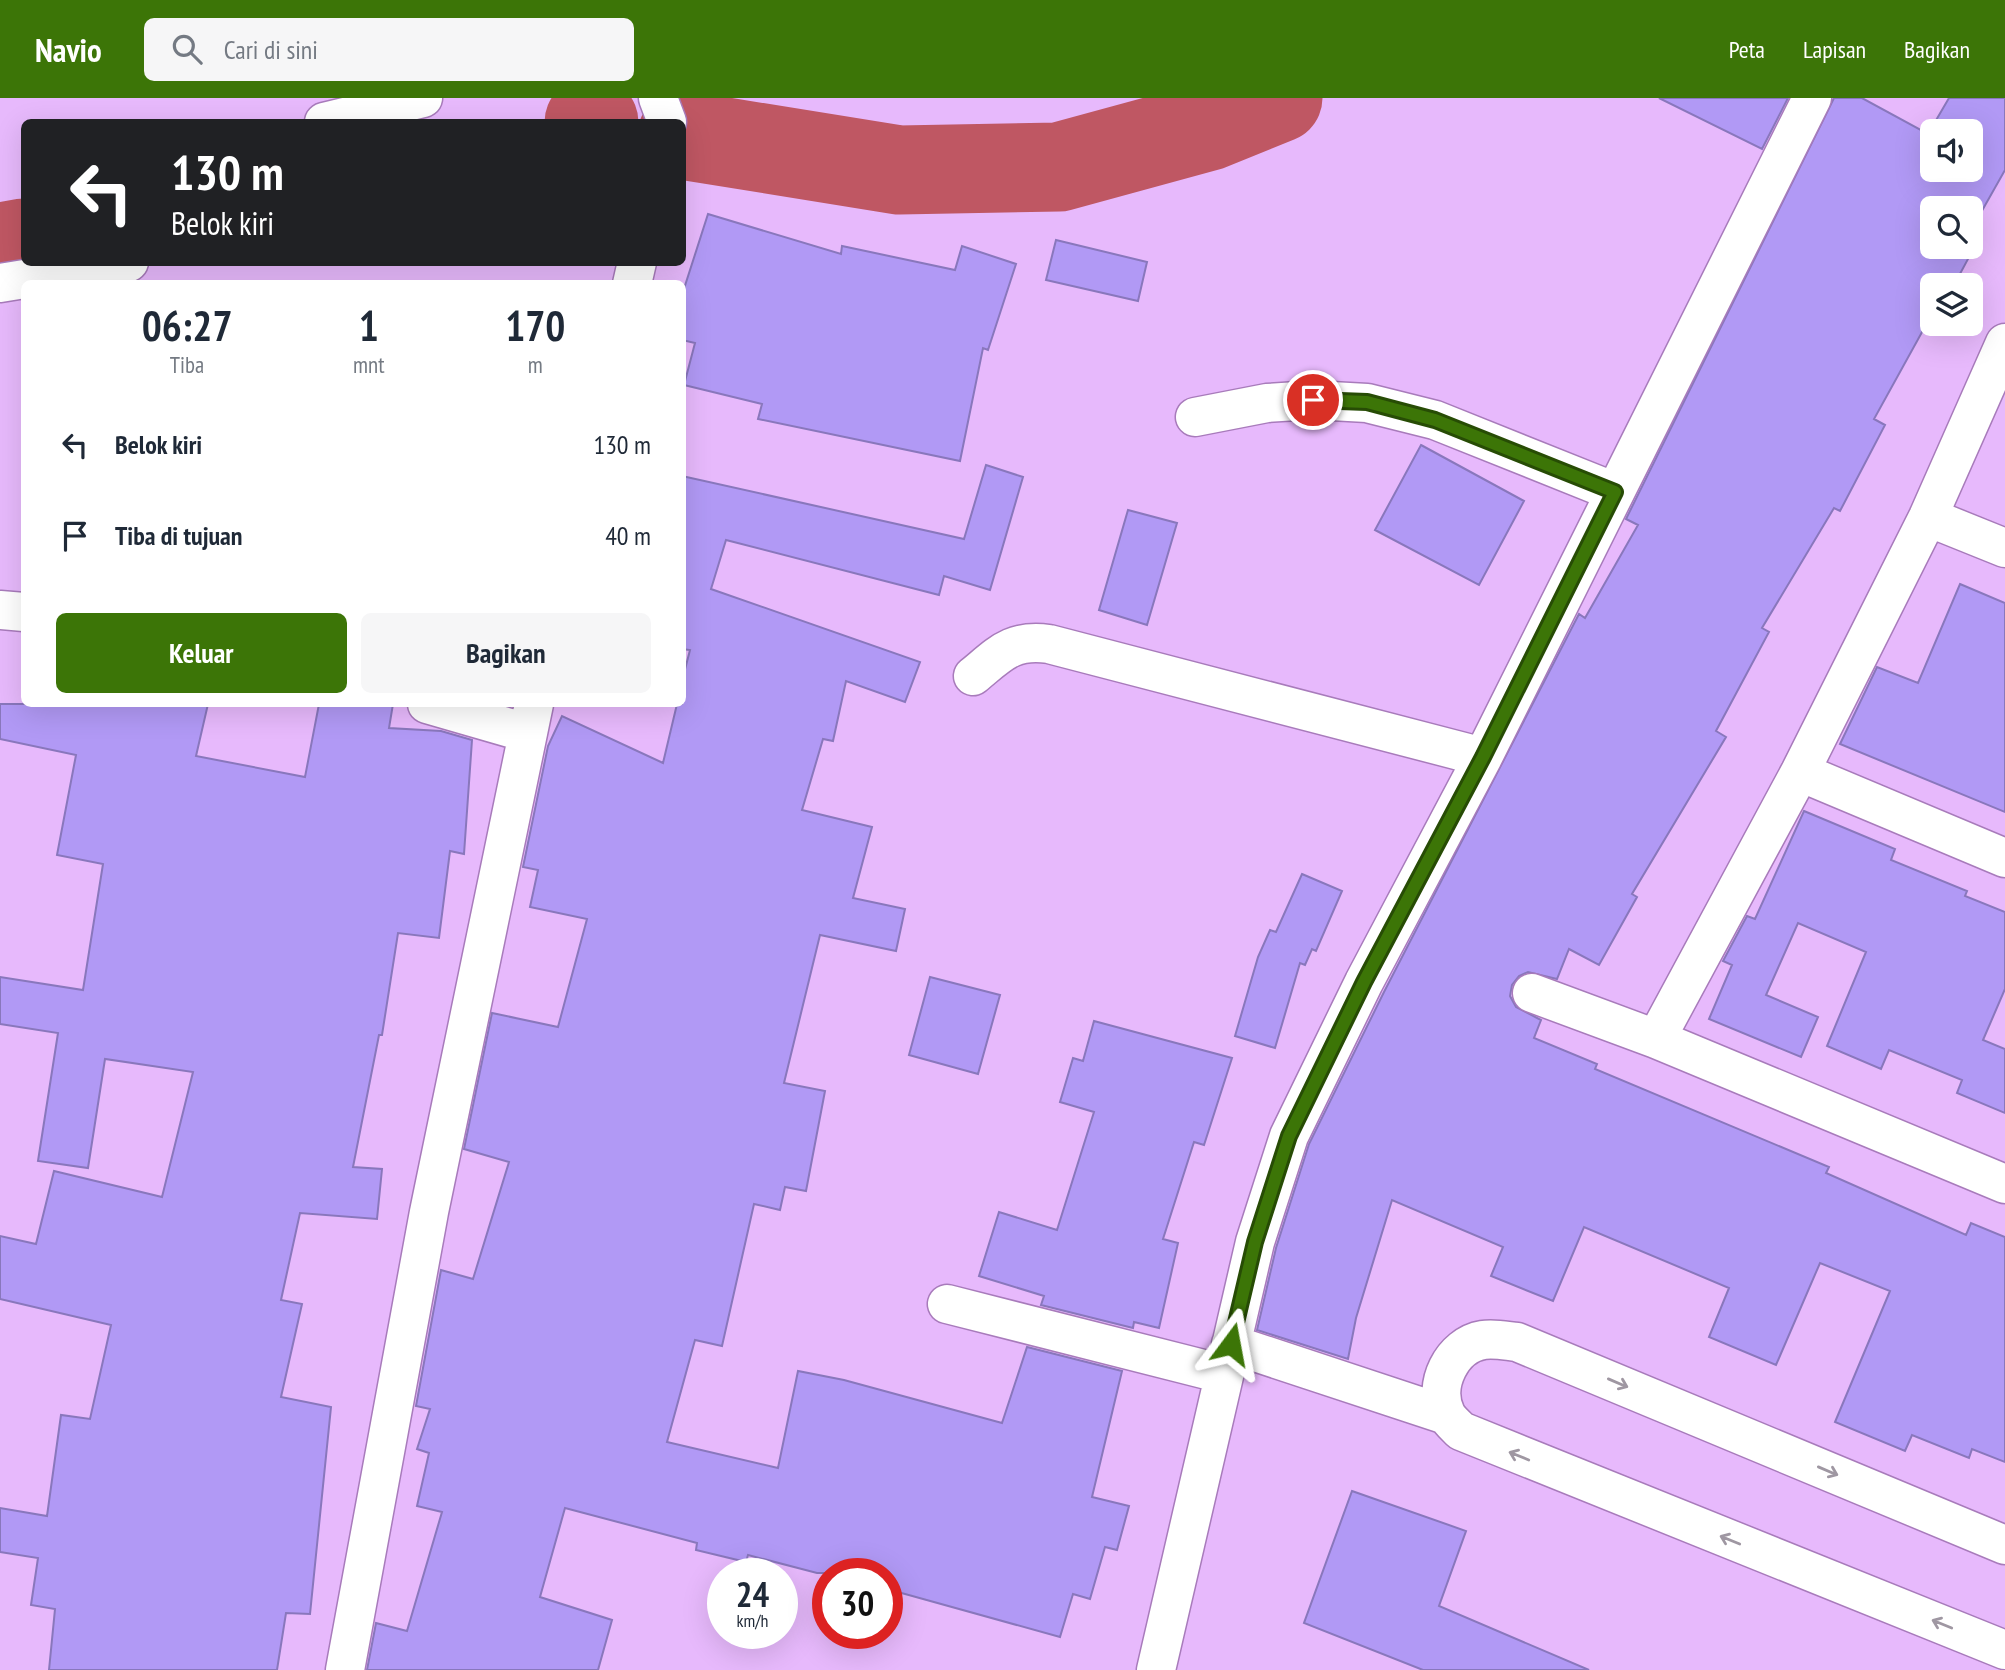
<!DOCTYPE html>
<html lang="id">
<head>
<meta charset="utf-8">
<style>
  body { margin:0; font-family:"PT Sans Narrow",sans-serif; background:#f6f6f7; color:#1f2937; height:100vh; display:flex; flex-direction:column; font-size:26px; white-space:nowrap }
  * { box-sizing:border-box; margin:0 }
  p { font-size:23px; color:#747a83 }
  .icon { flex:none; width:38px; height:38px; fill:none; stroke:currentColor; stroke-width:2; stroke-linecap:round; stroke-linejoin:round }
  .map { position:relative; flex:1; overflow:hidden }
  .drawer { position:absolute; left:21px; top:182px; width:665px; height:427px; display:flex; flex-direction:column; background:#fff; border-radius:10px; box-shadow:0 7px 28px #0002 }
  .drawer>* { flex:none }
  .hud { position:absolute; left:21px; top:21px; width:665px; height:147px; border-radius:10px; box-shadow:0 7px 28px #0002; background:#202124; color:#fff; overflow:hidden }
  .buttons { position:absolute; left:1920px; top:21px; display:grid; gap:14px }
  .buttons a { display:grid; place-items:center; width:63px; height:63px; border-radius:10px; background:#fff; box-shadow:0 7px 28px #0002; font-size:35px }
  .speed { position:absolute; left:707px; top:1460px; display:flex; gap:14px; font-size:35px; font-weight:700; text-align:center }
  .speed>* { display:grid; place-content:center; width:91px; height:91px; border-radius:50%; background:#fff; box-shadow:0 7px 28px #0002; line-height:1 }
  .speed small { font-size:18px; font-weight:400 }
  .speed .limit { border:10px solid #d22; background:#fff; color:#111 }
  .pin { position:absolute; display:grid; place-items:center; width:60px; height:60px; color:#fff; margin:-30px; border:4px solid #fff; border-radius:50%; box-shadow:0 2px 7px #0007 }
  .me { position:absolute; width:77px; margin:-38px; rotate:13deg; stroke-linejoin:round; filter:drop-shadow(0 0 5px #0008) }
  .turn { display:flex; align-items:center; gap:24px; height:147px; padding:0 35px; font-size:32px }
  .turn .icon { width:91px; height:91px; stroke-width:2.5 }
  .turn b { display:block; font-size:49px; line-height:60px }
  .eta { display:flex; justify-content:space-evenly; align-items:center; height:119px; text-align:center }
  .eta b { font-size:42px; font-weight:600; line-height:49px }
  .primary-button { display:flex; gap:14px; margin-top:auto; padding:14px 35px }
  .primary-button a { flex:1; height:80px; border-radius:10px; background:#3c7507; color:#fff; font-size:28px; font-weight:600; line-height:80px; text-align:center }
  .primary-button a+a { background:#f6f6f7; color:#1f2937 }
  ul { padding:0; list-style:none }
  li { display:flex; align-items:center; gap:21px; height:91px; padding:0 35px }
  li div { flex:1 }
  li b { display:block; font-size:26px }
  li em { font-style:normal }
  header { display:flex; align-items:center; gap:42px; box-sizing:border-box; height:98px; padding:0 35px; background:#3c7507; color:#fff }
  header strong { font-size:33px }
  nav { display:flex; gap:38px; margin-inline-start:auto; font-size:24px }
  .search { width:490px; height:63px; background:#f6f6f7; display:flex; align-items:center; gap:18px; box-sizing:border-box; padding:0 24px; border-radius:10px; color:#747a83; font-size:26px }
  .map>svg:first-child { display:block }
</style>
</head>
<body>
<header>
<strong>Navio</strong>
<div class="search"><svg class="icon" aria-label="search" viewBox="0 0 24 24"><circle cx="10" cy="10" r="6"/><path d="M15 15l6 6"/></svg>Cari di sini</div>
<nav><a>Peta</a><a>Lapisan</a><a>Bagikan</a></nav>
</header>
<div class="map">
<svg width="2005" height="1572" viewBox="0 0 2005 1572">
  <rect width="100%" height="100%" fill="#e7b9fc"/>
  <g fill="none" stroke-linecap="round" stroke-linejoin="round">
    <path stroke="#bf5763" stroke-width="89" d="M589,24H594
      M682,37L899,72L1059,69L1209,28L1278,0
      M0,149L24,145"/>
  </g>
  <path fill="#b199f5" stroke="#8977bc" stroke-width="2" fill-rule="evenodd" d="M1659,0H1788L1762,51Z
    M1834,0H1862L1928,36L1949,0H2005V72L1970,134V110H1932V149H1963L1959,156L1968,161L1954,187H1932V216L1874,321L1885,327L1840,413L1834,410L1762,530L1769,534L1716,633L1726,639L1632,796L1637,799L1599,867L1569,851L1557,881L1528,874L1519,878L1512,887L1510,898L1516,909L1541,922L1534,940L1597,966L1595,971L1829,1069L1826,1075L1966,1137L1971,1125L2005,1139V1364L1972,1351L1969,1360L1912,1337L1905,1353L1835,1324L1890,1193L1820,1165L1776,1267L1709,1239L1729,1190L1584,1129L1553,1203L1491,1178L1503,1149L1392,1102L1356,1220L1348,1261L1257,1232L1276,1150L1309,1046L1384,894L1579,516L1585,520L1638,427L1626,421ZM1932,33H1970V72H1932Z
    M708,116L841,156L842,148L955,172L962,148L1016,166L988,252L983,250L960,363L758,321L762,306L684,287L695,245L682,242V197Z
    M1056,142L1147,164L1138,203L1046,182Z
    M1421,347L1524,403L1479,487L1375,432Z
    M986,367L1023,379L990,492L944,478L939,497L726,442L711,491L920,564L905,604L846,583L833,643L823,641L802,712L872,729L853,800L905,811L896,853L820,837L784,985L825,993L806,1093L785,1089L780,1112L754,1106L722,1248L695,1242L667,1344L778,1370L798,1273L844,1282L1002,1325L1027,1249L1122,1273L1092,1399L1129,1408L1117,1452L1105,1449L1090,1501L1073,1496L1060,1539L887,1491V1475H817L748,1457L746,1464L696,1452L697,1445L565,1410L540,1499L612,1522L598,1572H367L376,1525L407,1533L442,1414L417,1408L429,1355L417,1351L430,1311L416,1308L441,1172L473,1181L509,1064L464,1051L492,915L558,929L587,821L530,809L538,772L523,769L548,648L562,618L663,665L677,606H682V583L690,552L682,551V378L964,441Z
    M1128,412L1177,425L1147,527L1099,512Z
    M1960,486L2005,505V714L1840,646L1877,569L1918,585Z
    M0,606H208L196,658L305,679L319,606H393L389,630L441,633L472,642L464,756L450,753L439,840L398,835L382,937H379L353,1069L382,1071L377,1121L300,1115L281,1202L302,1206L281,1299L331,1309L310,1516L286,1515L277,1572H49L55,1511L31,1507L38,1460L0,1454V1410L47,1418L61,1317L90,1321L111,1227L0,1201V1138L36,1146L54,1073L162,1099L193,974L105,961L88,1070L38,1063L58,935L0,926V879L83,892L103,766L57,757L76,657L0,641Z
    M1804,713L1895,751L1891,762L1967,793L1965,798L2005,814V891L1983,942L2005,951V1015L1957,995L1962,982L1889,952L1881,971L1827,948L1866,854L1798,825L1766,897L1818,919L1801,959L1709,921L1732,867L1723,863L1747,818L1755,821Z
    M1302,776L1342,793L1316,853L1312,851L1305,867L1300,865L1275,950L1235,938L1258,859L1270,832L1276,834Z
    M930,879L1000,897L978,976L909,957Z
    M1094,923L1232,960L1204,1047L1194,1044L1163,1141L1178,1145L1159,1230L1134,1224L1133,1230L1041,1207L1044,1198L979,1178L999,1114L1057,1132L1094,1014L1060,1004L1073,960L1083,963Z
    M1352,1393L1466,1433L1439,1508L1589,1572H1423L1304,1525Z"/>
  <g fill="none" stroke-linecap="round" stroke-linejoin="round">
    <g stroke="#a87bbb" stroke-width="41">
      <path id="street" d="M658,0L667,24
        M324,24L423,0
        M0,185L129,164
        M632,186L637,164
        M1195,319L1267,305L1313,302L1367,305L1435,322L1615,394
        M1928,419L2005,450
        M0,512L24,514
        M973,578C1000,556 1011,541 1049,546L1483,659
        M427,606L527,635
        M1800,674L2005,760
        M1532,895L1656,941L2005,1086
        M1656,941L1800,674L1928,419L2005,245
        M947,1206L1223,1276
        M1231,1246L1446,1317
        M2005,1447L1517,1244C1507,1243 1494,1240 1483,1242C1452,1247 1432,1287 1446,1316C1449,1322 1456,1328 1461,1333L2005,1552
        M345,1572L429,1114L534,606
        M1156,1572L1255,1144L1289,1038L1364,884L1483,659L1812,0"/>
    </g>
    <use href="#street" stroke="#fff" stroke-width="38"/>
  </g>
  <defs><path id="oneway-shaft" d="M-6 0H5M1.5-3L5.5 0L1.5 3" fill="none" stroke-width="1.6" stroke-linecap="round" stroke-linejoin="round" transform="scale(1.75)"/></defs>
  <g stroke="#9f97a2">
    <use href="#oneway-shaft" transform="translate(1618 1285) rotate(23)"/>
    <use href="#oneway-shaft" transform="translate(1519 1358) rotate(-158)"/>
    <use href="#oneway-shaft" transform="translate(1828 1373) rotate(23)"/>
    <use href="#oneway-shaft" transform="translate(1730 1442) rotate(-158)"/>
    <use href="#oneway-shaft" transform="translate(1942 1526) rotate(-158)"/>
  </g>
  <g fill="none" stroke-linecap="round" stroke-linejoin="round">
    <g stroke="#274c05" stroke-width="18">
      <path id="route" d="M1231,1246L1255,1144L1289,1038L1364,884L1483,659L1615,394L1435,322L1367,304L1313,302"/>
    </g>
    <use href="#route" stroke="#3c7507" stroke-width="12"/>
  </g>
</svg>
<div class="buttons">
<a><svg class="icon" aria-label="sound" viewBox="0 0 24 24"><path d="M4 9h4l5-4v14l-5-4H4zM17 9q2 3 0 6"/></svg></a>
<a><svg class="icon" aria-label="search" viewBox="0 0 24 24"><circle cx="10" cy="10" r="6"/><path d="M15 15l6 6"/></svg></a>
<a><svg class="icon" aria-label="layers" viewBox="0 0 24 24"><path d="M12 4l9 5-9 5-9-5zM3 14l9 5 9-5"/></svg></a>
</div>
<div class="speed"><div>24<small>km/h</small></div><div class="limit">30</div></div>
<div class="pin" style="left:1313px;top:302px;background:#d93025"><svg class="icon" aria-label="arrive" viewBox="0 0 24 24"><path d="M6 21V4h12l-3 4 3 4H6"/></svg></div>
<svg class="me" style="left:1231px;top:1246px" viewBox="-20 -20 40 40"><path d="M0-17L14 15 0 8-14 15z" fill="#3c7507" stroke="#fff" stroke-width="4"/></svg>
<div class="hud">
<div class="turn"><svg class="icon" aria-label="left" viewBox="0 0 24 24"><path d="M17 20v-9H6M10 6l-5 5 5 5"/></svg><div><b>130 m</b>Belok kiri</div></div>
</div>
<section class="drawer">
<div class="eta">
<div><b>06:27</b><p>Tiba</p></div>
<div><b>1</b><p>mnt</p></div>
<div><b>170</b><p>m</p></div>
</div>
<ul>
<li><svg class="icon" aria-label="left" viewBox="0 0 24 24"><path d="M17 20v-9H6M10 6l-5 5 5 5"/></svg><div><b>Belok kiri</b></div><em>130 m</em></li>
<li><svg class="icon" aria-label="arrive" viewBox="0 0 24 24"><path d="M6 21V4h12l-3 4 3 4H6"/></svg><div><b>Tiba di tujuan</b></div><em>40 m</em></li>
</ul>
<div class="primary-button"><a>Keluar</a><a>Bagikan</a></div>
</section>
</div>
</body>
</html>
